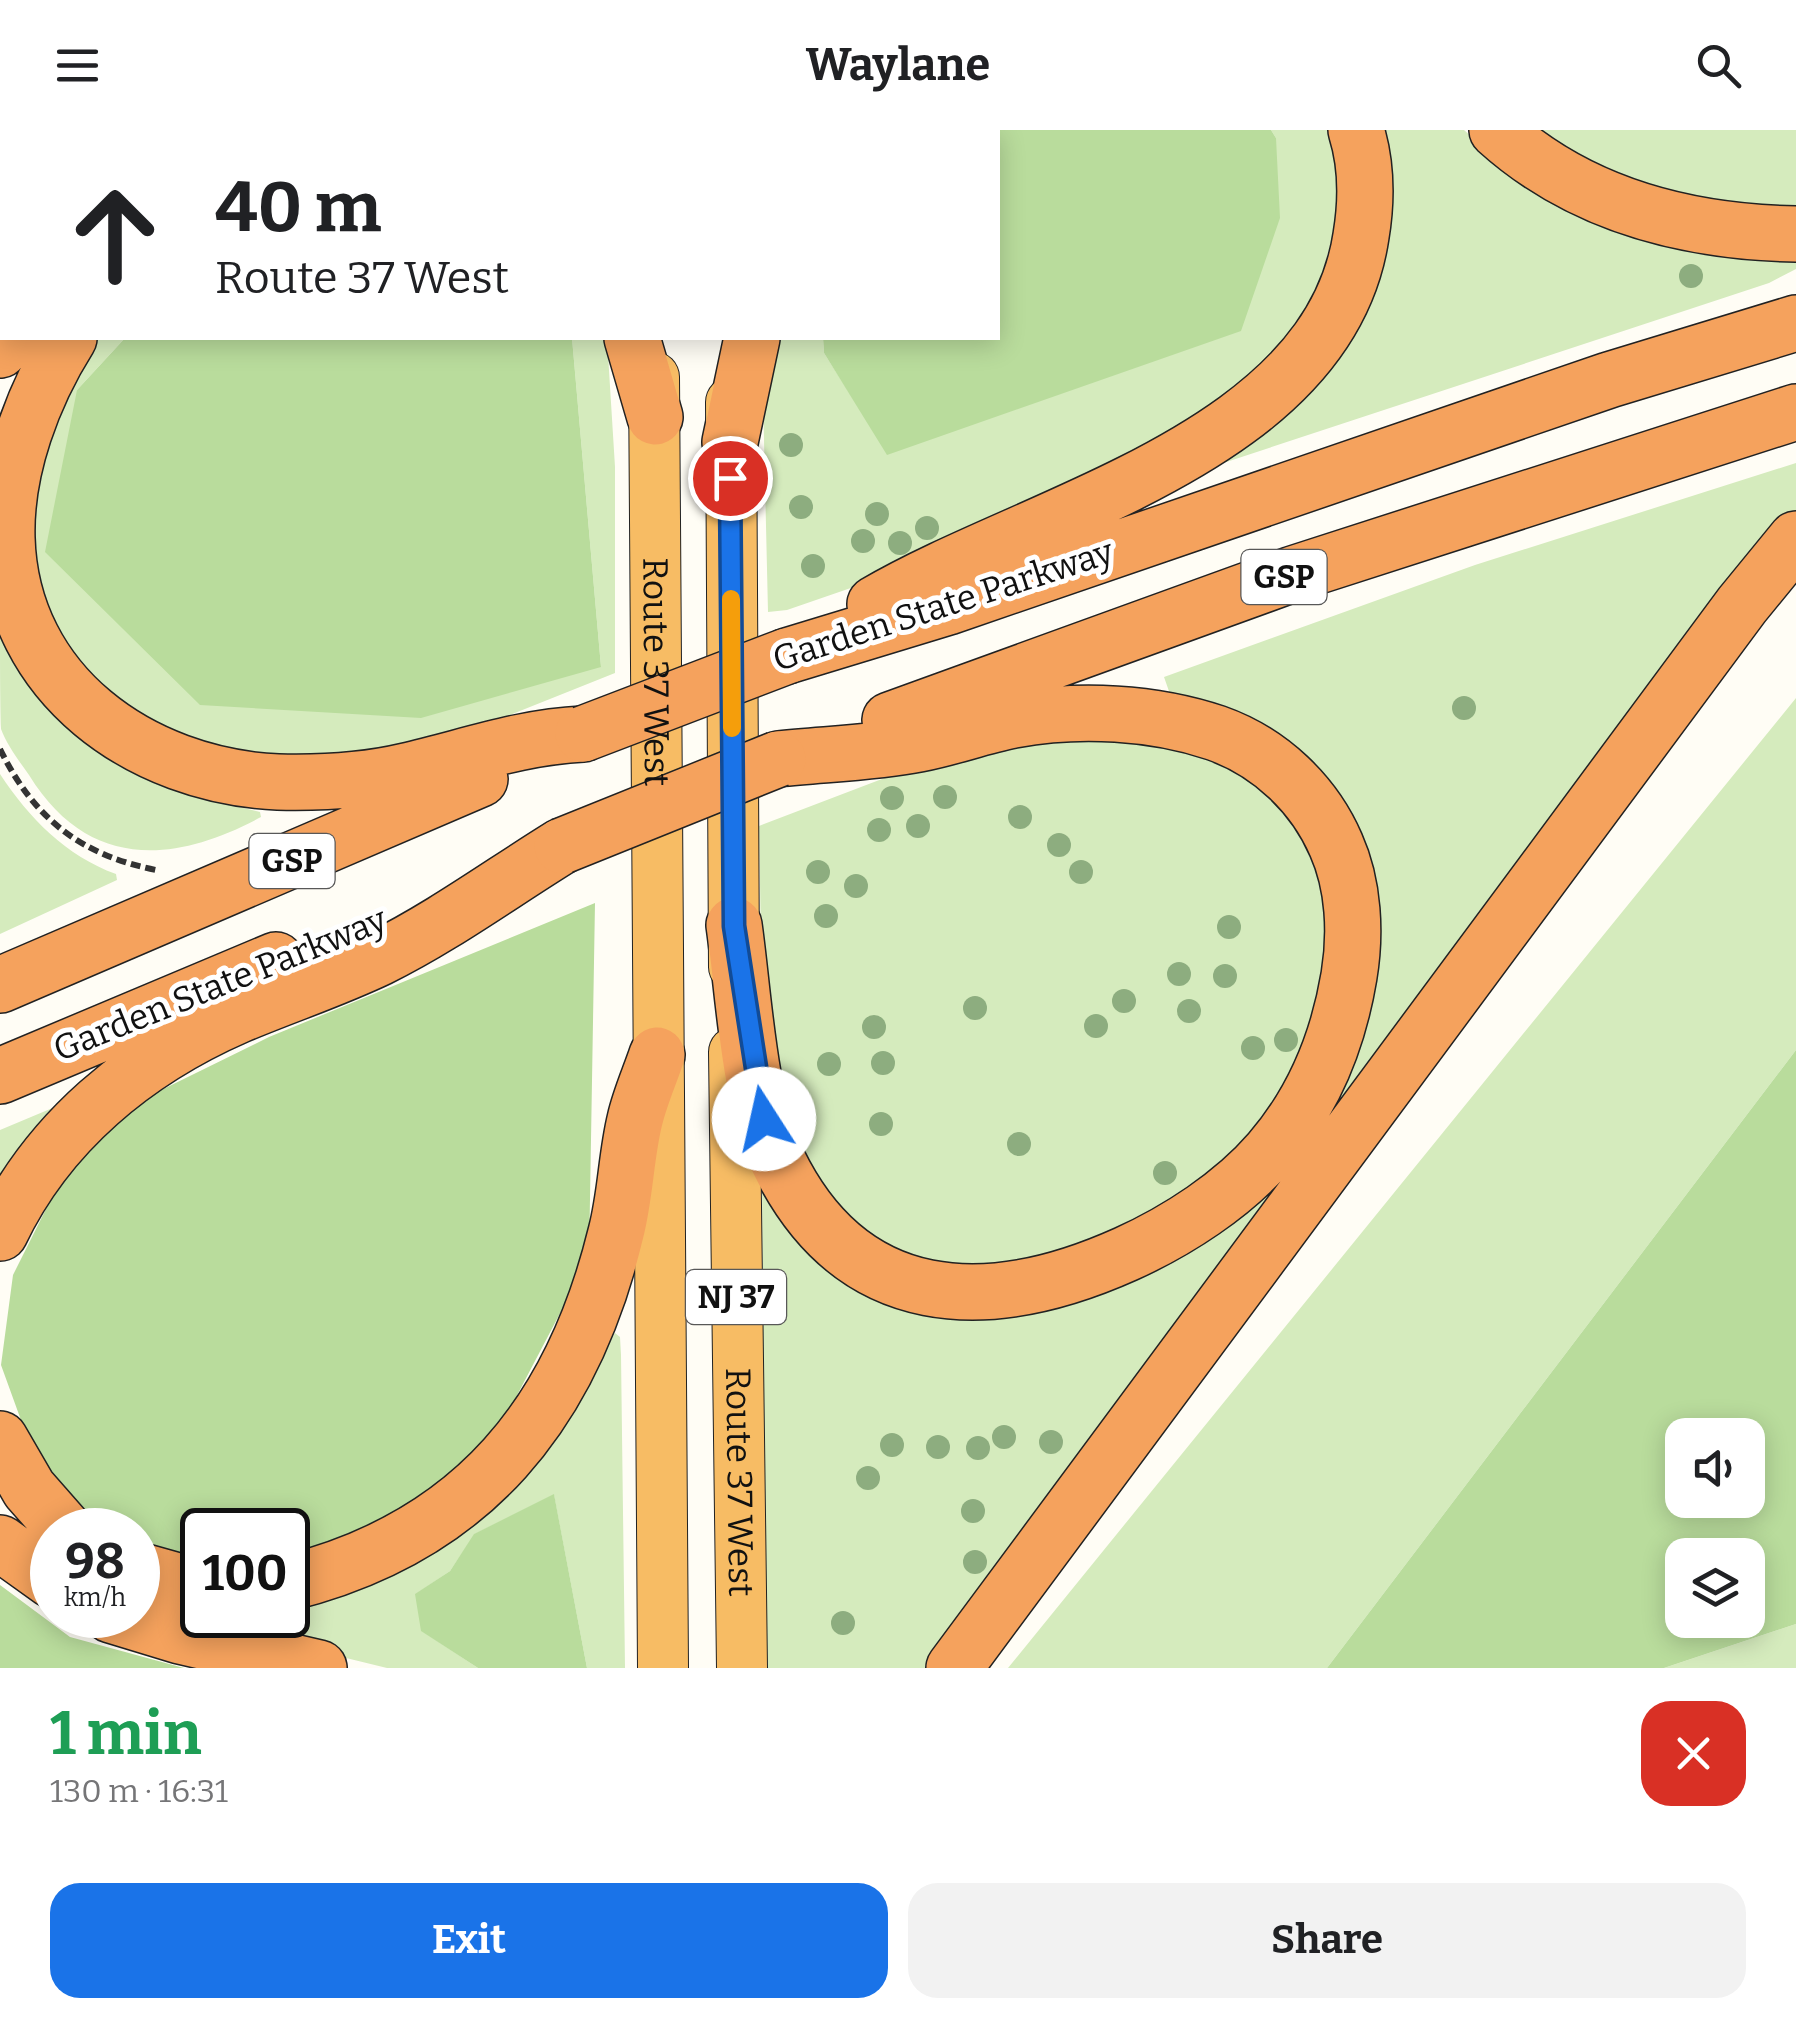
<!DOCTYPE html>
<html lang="en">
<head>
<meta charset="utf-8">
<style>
  body { margin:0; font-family:Bitter,serif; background:#f2f2f2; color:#202124; height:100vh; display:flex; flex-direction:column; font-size:38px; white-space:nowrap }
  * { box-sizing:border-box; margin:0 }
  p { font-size:32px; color:#757577 }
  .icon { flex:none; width:55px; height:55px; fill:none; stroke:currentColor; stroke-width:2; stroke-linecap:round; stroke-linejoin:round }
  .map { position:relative; height:1538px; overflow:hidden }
  .drawer { display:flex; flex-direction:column; background:#fff; flex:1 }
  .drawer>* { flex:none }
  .hud { position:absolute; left:0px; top:0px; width:1000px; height:210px; box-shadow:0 5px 25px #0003; background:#fff; color:#202124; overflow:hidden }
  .tools { position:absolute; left:1665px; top:1288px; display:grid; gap:20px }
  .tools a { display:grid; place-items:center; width:100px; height:100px; border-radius:20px; background:#fff; box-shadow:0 5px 25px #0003; font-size:50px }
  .speed { position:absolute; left:30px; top:1378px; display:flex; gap:20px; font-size:50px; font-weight:700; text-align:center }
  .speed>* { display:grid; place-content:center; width:130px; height:130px; border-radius:50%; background:#fff; box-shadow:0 5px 25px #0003; line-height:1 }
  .speed small { font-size:25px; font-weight:400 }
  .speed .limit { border:5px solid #111; border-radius:15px; background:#fff; color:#111 }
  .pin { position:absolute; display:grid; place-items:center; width:85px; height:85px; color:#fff; margin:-42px; border:5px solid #fff; border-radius:50%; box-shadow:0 2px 10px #0007 }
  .me { position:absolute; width:110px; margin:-55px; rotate:350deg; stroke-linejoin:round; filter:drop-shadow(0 0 8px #0008) }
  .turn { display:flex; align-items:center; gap:35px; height:210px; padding:0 50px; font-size:45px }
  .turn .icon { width:130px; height:130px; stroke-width:2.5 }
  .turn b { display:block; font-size:70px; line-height:85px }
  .round { display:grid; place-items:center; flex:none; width:105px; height:105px; border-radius:30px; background:#f2f2f2 }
  .headline { display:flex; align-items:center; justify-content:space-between; height:170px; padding:0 50px }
  h1 { font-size:60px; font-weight:700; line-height:75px; color:#1e9e55 }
  .primary-button { display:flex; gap:20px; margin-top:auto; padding:20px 50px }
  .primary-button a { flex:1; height:115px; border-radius:30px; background:#1a73e8; color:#fff; font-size:40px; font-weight:700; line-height:115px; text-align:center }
  .primary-button a+a { background:#f2f2f2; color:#202124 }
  header { display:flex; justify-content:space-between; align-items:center; height:130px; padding:0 50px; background:#fff; font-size:45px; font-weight:700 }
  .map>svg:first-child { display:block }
</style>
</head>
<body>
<header><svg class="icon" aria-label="menu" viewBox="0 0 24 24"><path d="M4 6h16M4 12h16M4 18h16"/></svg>Waylane<svg class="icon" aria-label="search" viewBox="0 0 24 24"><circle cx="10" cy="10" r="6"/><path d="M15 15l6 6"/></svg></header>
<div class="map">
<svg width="1796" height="1538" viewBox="0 0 1796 1538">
  <rect width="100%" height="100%" fill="#fffdf5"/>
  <path fill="#d5ebbd" d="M1271,0H1336L1345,63L1310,186L1209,286L929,431L787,480L768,482L763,266L772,208H823L824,223L888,324L1276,8Z
    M1373,0H1464L1498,30L1796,128V139L1769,153L1199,341L1277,281Z
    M1523,0H1796V89L1677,75Z
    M98,208H125L77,260L601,537L572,208H607L615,337V543L477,598L363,630H244L132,592L51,502L29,430L32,354L64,267Z
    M1796,333V382L1772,406L925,1538H764L762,1045L916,1177L1266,1054L1366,744L1171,567L1164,547L1475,435Z
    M0,484C20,516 50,578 75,603C124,652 196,666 260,682L261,687C172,735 87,739 29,645C19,631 7,615 1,599C0,574 0,513 0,484Z
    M1796,568V920L1327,1538H1008Z
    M1054,602L1195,617L1246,642L1290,685L1318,734L1331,816L1305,929L1232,1029L1124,1104L972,1145L868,1112L785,1016L761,812L759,696L937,628Z
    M0,644C29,688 66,726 116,744L117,750L0,804Z
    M62,974L0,1064V1000Z
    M615,1203L620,1207L621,1225L625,1538H587L554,1365L475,1404L450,1441L416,1464L422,1501L478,1538H387L186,1489L288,1485V1474L556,1301Z
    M1796,1494V1538H1664Z"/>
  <path fill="#b9dc9c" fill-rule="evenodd" d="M884,0H1271L1276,8L1280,88L1241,201L887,325L824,223L823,208H998V2Z
    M125,208H572L601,537L421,588L200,575L45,422L77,260Z
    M595,773L589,1128L491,1315L406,1381L288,1432V1400H202V1432H187L138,1410V1400H114L88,1389L30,1315L1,1235L13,1145L61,1049L139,971L269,907Z
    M1796,920V1494L1664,1538H1327ZM1682,1305H1748V1370H1682ZM1682,1425H1748V1490H1682Z
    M554,1364L587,1538H478L421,1501L415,1464L450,1441L474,1404Z
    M0,1455L70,1507L184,1538H0Z"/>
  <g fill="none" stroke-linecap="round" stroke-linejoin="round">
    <g stroke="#222" stroke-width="52">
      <g id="trunk">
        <path d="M652,0V2"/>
        <path d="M729,0V2"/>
        <path id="s1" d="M654,247L663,1538"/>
        <path d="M731,272L734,837"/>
        <path id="s2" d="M734,922L742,1538"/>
      </g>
    </g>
    <g stroke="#222" stroke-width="58">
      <path id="motorway" d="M509,0L512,2
        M1497,0C1580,75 1686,102 1796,104
        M160,2L162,0
        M274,2L277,0
        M818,2L820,0
        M69,208C33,265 5,339 7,408C11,555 141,646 278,652C320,653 364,651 406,641C467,627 520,607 583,604
        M632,208L655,287
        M0,220L9,208
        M730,312L752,208
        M875,474C1033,381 1329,318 1361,106C1367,70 1367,35 1356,0
        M787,526L948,477L1609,250L1796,193
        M890,590L1293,444L1796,282
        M734,795C744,865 748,968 778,1031C852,1183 988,1186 1126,1124C1177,1101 1233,1065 1270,1022C1314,971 1338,912 1349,846C1356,804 1354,755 1336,715C1314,664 1270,622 1216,603C1154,582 1079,578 1014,590C982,596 951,608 919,614C874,623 825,624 778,629
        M0,855L480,649
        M0,946L276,830
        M0,1103C48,1002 136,930 237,886C284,866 333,850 379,828C442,797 502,753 562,716
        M0,1309L29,1359L65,1400
        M0,1413L52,1450
        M138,1440L202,1458
        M288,1453C473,1407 572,1283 616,1103C626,1065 626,1027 635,990C640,968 650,946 657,925
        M111,1485L180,1506L319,1538
        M954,1538L1742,475L1796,409"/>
    </g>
    <path stroke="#333" stroke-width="6" stroke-dasharray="10 5" stroke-linecap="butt" d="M0,619C34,689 81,725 156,740"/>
    <use href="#trunk" stroke="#f7bc64" stroke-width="50"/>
    <use href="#motorway" stroke="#f5a25d" stroke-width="55"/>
    <g stroke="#222" stroke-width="58" stroke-linecap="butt">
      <path id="motorway-bridge" d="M583,604L787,526
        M562,716L778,629"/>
    </g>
    <use href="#motorway-bridge" stroke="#f5a25d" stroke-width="55"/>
  </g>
  <g fill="#8dad7f">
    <circle cx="1691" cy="146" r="12"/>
    <circle cx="791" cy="315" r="12"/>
    <circle cx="801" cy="377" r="12"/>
    <circle cx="877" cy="384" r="12"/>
    <circle cx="927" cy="398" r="12"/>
    <circle cx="863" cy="411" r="12"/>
    <circle cx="900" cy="413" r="12"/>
    <circle cx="813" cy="436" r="12"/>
    <circle cx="1464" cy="578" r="12"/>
    <circle cx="945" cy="667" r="12"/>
    <circle cx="892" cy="668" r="12"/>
    <circle cx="1020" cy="687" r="12"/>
    <circle cx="918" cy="696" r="12"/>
    <circle cx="879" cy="700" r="12"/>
    <circle cx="1059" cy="715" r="12"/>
    <circle cx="818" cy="742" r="12"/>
    <circle cx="1081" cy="742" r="12"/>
    <circle cx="856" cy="756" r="12"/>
    <circle cx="826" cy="786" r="12"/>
    <circle cx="1229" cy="797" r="12"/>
    <circle cx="1179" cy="844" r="12"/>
    <circle cx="1225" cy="846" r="12"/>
    <circle cx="1124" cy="871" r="12"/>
    <circle cx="975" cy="878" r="12"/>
    <circle cx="1189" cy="881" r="12"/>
    <circle cx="1096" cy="896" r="12"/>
    <circle cx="874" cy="897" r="12"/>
    <circle cx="1286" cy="910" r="12"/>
    <circle cx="1253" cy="918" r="12"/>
    <circle cx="883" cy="933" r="12"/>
    <circle cx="829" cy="934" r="12"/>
    <circle cx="881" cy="994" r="12"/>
    <circle cx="1019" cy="1014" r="12"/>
    <circle cx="1165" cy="1043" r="12"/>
    <circle cx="1004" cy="1307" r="12"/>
    <circle cx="1051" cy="1312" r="12"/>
    <circle cx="892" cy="1315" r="12"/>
    <circle cx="938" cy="1317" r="12"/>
    <circle cx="978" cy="1318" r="12"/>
    <circle cx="868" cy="1348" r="12"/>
    <circle cx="973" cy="1381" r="12"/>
    <circle cx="975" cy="1432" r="12"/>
    <circle cx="843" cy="1493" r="12"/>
  </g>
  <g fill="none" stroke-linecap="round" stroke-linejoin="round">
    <g stroke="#114b97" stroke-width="25">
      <path id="route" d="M730,348L734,796L764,989"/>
    </g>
    <use href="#route" stroke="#1a73e8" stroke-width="18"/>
    <path stroke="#f59e0b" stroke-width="18" d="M731,469L732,598"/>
  </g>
  <g text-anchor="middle" stroke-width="10" stroke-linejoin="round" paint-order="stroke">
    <g fill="#fff" stroke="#585858" stroke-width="2.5">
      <rect x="1241.5" y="420" width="85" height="54" rx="8"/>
      <rect x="249.5" y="704" width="85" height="54" rx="8"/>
      <rect x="686" y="1140" width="100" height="54" rx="8"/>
    </g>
    <g font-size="32" font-weight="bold" fill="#111">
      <text x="1284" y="458">GSP</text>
      <text x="292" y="742">GSP</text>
      <text x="736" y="1178">NJ 37</text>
    </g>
    <g font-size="35" fill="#111" stroke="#fff">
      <text transform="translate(943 475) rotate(-18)" y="12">Garden State Parkway</text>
      <text dy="12" stroke="none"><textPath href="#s1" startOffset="295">Route 37 West</textPath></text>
      <text transform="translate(220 854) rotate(-22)" y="12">Garden State Parkway</text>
      <text dy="12" stroke="none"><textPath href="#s2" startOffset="430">Route 37 West</textPath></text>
    </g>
  </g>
</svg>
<div class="tools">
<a><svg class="icon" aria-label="sound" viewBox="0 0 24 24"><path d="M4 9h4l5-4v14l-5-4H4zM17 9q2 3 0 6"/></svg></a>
<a><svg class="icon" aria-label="layers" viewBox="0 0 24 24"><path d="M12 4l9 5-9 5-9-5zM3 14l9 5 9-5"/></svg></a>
</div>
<div class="speed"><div>98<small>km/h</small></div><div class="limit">100</div></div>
<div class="pin" style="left:730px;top:348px;background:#d93025"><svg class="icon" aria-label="arrive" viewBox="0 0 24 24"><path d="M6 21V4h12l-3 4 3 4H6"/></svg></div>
<svg class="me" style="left:764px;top:989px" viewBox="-20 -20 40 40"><circle r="19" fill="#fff"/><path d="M0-13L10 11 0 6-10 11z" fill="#1a73e8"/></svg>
<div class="hud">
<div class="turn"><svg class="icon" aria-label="ahead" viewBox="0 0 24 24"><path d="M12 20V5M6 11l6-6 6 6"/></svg><div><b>40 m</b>Route 37 West</div></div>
</div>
</div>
<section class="drawer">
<div class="headline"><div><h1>1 min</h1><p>130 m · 16:31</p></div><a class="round" style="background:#d93025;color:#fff"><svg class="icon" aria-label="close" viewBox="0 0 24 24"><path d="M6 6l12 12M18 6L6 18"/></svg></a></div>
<div class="primary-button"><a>Exit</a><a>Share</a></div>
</section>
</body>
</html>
